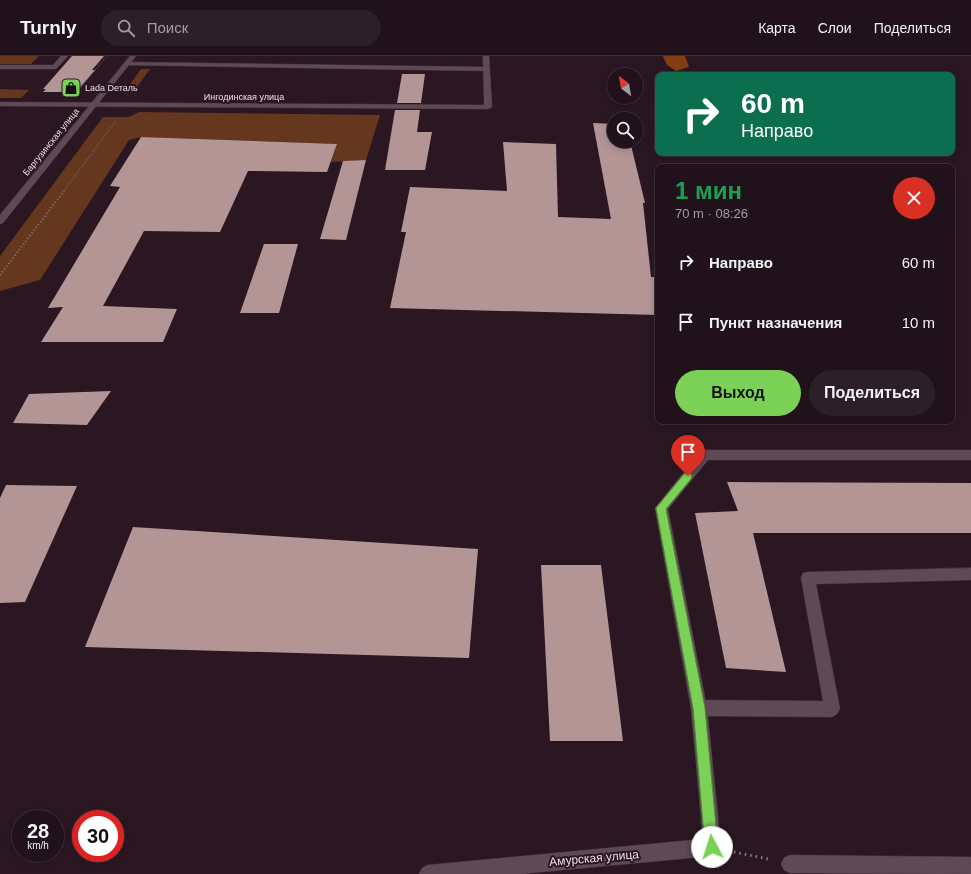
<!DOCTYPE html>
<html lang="ru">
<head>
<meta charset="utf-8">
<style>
  body { margin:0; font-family:Helvetica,sans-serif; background:#2d1f27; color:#f1f3f6; height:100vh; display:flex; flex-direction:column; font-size:15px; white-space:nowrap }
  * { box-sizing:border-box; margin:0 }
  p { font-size:13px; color:#a29da2 }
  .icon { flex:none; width:22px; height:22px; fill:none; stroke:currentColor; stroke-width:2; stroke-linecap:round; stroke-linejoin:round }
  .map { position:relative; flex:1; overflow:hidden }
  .panel { position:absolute; left:655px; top:108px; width:300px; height:260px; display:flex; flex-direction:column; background:#20111a; border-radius:8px; box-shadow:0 2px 10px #0003,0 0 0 1px #3d3139 }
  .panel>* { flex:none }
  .banner { position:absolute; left:655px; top:16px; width:300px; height:84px; border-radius:8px; box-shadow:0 2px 10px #0003,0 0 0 1px #3d3139; background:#0b6e4f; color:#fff; overflow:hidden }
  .needle { width:26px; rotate:329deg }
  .tools { position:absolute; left:607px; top:12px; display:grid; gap:8px }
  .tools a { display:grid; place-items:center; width:36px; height:36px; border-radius:50%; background:#20111a; box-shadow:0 2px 10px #0003,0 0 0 1px #3d3139; font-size:20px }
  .speed { position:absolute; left:12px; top:754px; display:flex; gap:8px; font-size:20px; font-weight:700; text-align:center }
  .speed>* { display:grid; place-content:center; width:52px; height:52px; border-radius:50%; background:#20111a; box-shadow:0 2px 10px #0003,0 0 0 1px #3d3139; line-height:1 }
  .speed small { font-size:10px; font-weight:400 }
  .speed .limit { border:6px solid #d22; background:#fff; color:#111 }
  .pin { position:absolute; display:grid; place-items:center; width:34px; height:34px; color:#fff; margin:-41px -17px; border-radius:50% 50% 50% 0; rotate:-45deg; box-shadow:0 0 4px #0007 }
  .pin .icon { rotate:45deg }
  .me { position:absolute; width:44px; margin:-22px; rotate:355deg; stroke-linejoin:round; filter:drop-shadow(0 0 3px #0008) }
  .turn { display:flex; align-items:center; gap:14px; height:84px; padding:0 20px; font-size:18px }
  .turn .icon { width:52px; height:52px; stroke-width:2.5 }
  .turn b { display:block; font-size:28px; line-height:34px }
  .round { display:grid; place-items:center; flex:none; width:42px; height:42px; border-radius:21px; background:#2d1f27 }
  .summary { display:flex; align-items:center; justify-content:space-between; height:68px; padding:0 20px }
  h1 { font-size:24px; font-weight:700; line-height:30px; color:#1e9e55 }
  .action { display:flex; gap:8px; margin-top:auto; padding:8px 20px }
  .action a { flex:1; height:46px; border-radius:24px; background:#7bd156; color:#111; font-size:16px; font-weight:700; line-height:46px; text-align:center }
  .action a+a { background:#2d1f27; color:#f1f3f6 }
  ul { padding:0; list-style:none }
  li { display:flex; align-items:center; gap:12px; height:60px; padding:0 20px }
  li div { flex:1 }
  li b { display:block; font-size:15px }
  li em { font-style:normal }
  header { display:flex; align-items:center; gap:24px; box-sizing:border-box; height:56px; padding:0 20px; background:#20111a; border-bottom:1px solid #3d3139 }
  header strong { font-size:19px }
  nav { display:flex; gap:22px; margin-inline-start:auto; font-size:14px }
  .search { width:280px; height:36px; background:#2d1f27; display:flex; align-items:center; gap:10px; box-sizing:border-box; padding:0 14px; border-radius:22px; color:#a29da2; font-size:15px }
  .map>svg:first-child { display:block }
</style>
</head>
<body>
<header>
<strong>Turnly</strong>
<div class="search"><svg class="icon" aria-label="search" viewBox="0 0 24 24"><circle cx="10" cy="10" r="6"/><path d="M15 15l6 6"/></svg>Поиск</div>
<nav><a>Карта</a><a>Слои</a><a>Поделиться</a></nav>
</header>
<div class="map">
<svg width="971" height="818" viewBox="0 0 971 818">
  <rect width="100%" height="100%" fill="#2b1722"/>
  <path fill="#65371f" d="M0,0H39L31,8H0Z
    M141,13H150L137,31H128Z
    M0,33L29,34L21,42H0Z
    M139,56L380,59L366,104L331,106L337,88L141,81L129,84L40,224L0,235V200L103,61H129Z"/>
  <path fill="#853e13" d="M663,0H685L689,11L676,15L667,9Z"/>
  <path fill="#b39596" d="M72,0H104L92,14H95L76,36H43L46,33H43Z
    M402,18H425L421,47H397Z
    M395,54H420L417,76H432L425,114H385Z
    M593,67L614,68V85H630L645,147H643L651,221H658V259L390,252L406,176H401L410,131L507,135L503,86L556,88L558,161L611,163Z
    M141,81L337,88L327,116L248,115L220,176L144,175L103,250L177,253L163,286H41L63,251L48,252L120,131L110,130Z
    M366,104L346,184L320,183L343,105Z
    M264,188H298L279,257H240Z
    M111,335L87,369L13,367L29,338Z
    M727,426L971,427V477H753L786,616L726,612L695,457L738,455Z
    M6,429L77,430L25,546L0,547V442Z
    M133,471L478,493L469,602L85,591Z
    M541,509H601L623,685H550Z"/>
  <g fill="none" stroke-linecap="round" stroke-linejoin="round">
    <g stroke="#42333b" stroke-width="1">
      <path id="lane" d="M61,0H68L57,12L55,13H0V9H53Z
        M127,6L486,11L489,13L486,15L125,9L124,8Z
        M971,512V524L816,528L840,653L837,658L832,661L699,660L694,657L691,652L694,647L699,644L823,645L801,522L803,517L808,516Z
        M790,799L971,801V818L790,817L784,814L781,808L784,802Z"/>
    </g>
    <g stroke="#42333b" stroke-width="1">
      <path id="street" d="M483,0H489L492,51L488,53L0,50V46L484,49Z
        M705,394H971V404H708L668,453L707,652L721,791L718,797L712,800L520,818H419L422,812L428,809L703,783L691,652L655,452L701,395Z"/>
    </g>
    <g stroke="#42333b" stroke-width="1">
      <path id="secondary" d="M130,0H136L3,167L0,168V159Z"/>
    </g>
    <path stroke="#8d7c85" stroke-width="1.5" stroke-dasharray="0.5 2" stroke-linecap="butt" d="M81,31L107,0
      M63,136L116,65"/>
    <path stroke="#8d7c85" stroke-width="2" stroke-dasharray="1 2.5" stroke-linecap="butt" d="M0,219L64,135"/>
    <path stroke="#8d7c85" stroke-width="3" stroke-dasharray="1.5 4" stroke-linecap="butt" d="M734,796L768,803"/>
    <use href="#lane" fill="#5f4954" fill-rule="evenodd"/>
    <use href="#street" fill="#5f4954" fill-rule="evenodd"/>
    <use href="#secondary" fill="#5f4954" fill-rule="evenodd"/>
  </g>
  <path fill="#7bd156" stroke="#508838" d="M688,416L691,418L692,420L691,423L666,453L705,652L718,791L716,796L712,798L707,796L705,791L693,652L656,452L684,418Z"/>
  <defs>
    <g id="shop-square" transform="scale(1)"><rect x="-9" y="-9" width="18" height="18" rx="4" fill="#7bd156" stroke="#2b1722"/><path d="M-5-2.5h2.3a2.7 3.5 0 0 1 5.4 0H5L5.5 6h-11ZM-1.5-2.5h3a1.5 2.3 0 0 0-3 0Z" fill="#111"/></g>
  </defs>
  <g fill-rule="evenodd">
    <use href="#shop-square" x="71" y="32"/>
  </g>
  <g text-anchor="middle" stroke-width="4" stroke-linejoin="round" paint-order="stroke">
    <g font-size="9" fill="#ecdee5" stroke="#2b1722" text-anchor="start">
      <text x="85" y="35">Lada Dеталь</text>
    </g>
    <g font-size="9" fill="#ecdee5" stroke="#2b1722">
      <text x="244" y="44">Ингодинская улица</text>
      <text transform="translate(51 86) rotate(-51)" y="3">Баргузинская улица</text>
    </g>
    <g font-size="12" fill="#ecdee5" stroke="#2b1722">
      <text transform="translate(594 802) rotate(-5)" y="4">Амурская улица</text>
    </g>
  </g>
</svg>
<div class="tools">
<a><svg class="needle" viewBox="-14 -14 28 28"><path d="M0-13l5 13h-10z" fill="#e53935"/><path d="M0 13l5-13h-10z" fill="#a29da2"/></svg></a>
<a><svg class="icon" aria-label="search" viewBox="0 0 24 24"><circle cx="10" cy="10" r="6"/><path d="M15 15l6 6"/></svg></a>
</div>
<div class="speed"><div>28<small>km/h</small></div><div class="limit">30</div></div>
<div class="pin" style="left:688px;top:420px;background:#d93025"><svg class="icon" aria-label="arrive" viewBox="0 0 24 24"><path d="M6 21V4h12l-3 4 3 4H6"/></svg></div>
<svg class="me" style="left:712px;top:791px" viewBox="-20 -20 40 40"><circle r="19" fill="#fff"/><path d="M0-13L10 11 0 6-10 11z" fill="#7bd156"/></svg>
<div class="banner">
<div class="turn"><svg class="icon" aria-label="right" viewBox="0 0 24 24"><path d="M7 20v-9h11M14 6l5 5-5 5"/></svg><div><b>60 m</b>Направо</div></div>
</div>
<section class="panel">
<div class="summary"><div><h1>1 мин</h1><p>70 m · 08:26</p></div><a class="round" style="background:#d93025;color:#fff"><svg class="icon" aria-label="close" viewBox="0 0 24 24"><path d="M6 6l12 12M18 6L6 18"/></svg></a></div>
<ul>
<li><svg class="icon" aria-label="right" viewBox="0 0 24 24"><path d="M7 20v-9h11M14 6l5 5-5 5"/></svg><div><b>Направо</b></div><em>60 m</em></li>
<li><svg class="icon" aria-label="arrive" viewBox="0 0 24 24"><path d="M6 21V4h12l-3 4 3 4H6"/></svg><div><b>Пункт назначения</b></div><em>10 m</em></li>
</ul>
<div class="action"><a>Выход</a><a>Поделиться</a></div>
</section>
</div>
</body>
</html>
